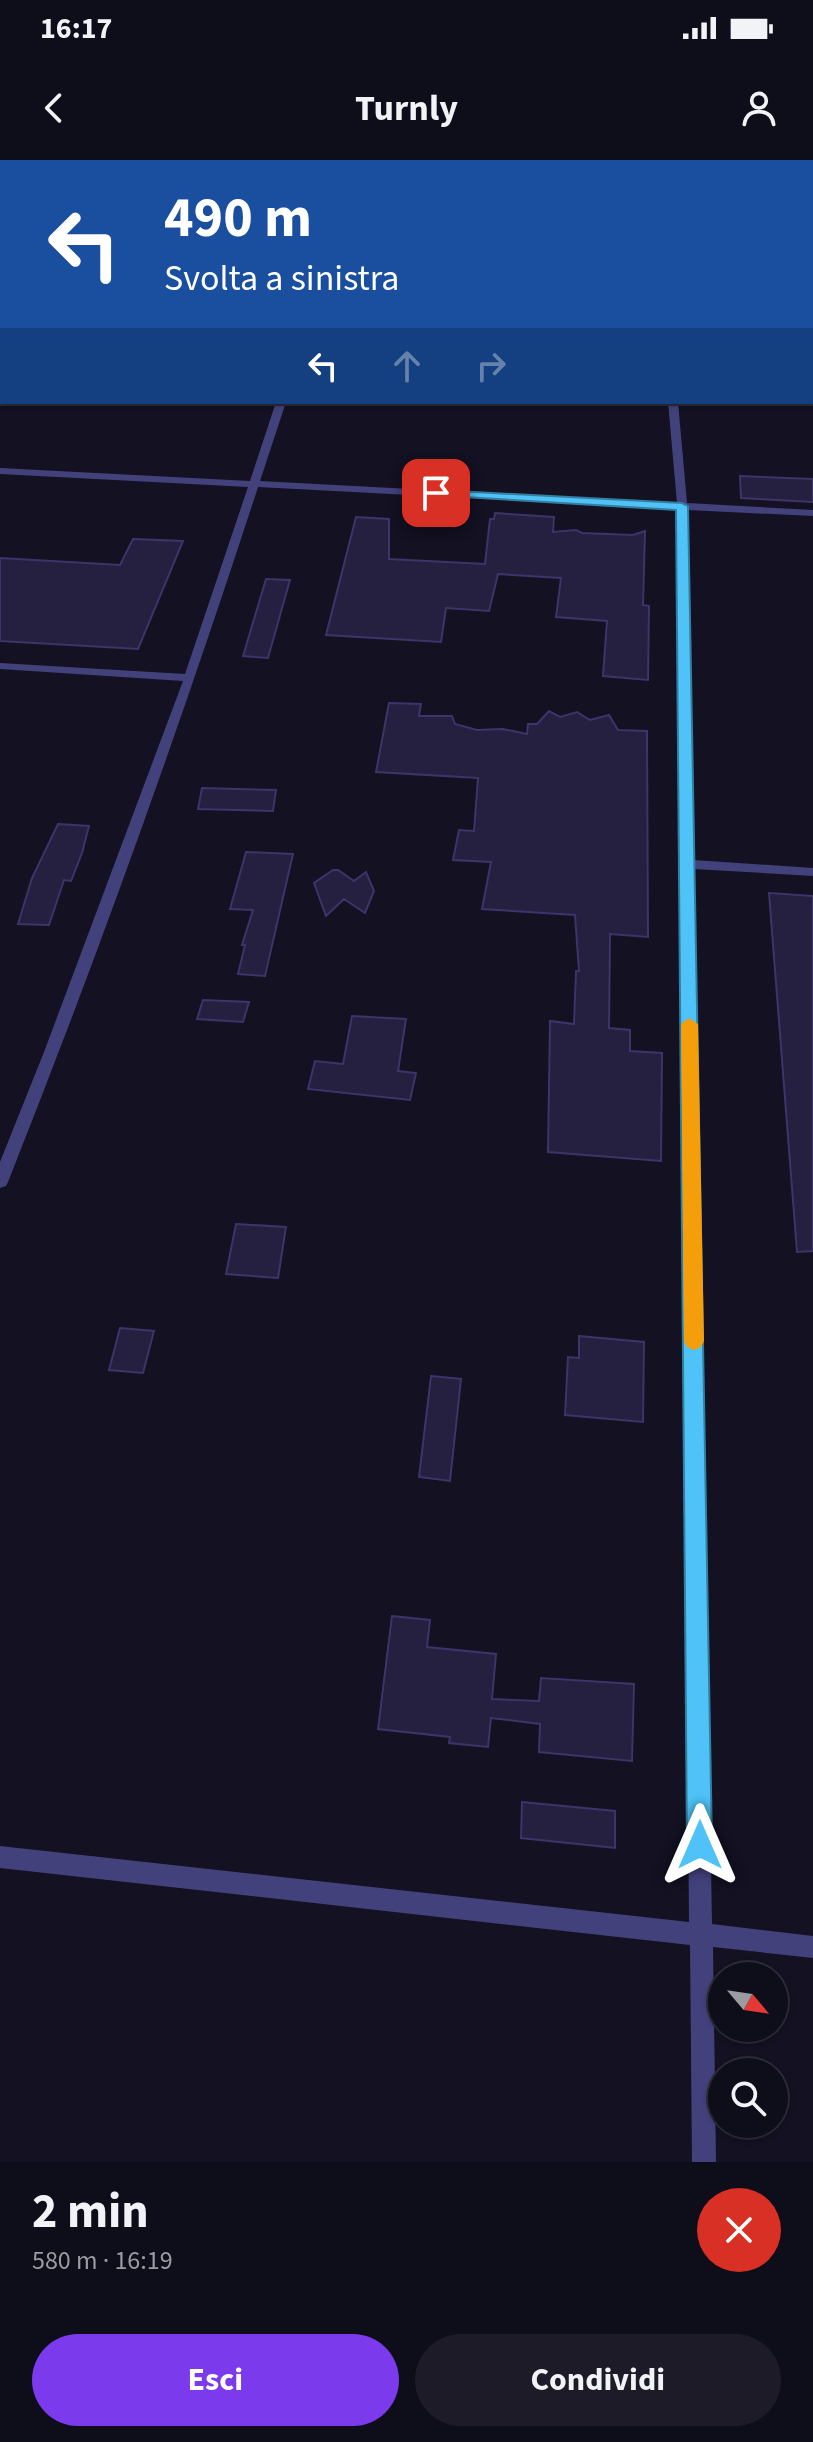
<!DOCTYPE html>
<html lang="it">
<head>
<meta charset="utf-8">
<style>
  body { margin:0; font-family:"Source Sans 3",sans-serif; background:#1c1b27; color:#f1f3f6; height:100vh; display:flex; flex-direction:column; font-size:30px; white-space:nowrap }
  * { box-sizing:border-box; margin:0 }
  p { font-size:26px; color:#9b9ca2 }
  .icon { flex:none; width:44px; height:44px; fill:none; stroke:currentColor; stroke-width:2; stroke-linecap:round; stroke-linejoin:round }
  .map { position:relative; height:2002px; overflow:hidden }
  .side { display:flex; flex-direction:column; background:#0e0d1a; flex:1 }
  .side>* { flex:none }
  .top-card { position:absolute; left:0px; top:0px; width:814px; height:244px; box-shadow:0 2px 6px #0004,0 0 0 2px #2e2d39; background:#1a4fa0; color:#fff; overflow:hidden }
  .needle { width:52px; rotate:119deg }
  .tools { position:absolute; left:708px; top:1802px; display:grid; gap:16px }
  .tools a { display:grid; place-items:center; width:80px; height:80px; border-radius:50%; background:#0e0d1a; box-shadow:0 2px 6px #0004,0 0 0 2px #2e2d39; font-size:40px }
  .pin { position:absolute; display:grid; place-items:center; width:68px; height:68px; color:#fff; margin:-34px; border-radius:16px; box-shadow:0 4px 12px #0006 }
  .me { position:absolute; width:88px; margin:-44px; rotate:0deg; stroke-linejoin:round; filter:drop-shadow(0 0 6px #0008) }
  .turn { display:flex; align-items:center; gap:28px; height:168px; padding:0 32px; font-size:36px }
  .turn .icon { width:104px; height:104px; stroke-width:2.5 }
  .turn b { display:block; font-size:56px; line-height:68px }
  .lanes { display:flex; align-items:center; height:76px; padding:0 32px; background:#0003; justify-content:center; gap:40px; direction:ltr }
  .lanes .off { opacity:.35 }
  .round { display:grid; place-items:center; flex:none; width:84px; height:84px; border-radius:42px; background:#1c1b27 }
  .summary { display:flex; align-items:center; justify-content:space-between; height:136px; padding:0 32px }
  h1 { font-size:48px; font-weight:700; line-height:60px }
  .primary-button { display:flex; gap:16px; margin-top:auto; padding:16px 32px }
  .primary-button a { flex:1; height:92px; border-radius:48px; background:#7c3aed; color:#fff; font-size:32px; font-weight:700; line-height:92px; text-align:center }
  .primary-button a+a { background:#1c1b27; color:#f1f3f6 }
  .status { display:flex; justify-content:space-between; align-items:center; height:56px; padding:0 40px; background:#0e0d1a; direction:ltr }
  .status svg { height:22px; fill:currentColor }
  header { display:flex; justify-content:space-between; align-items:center; height:104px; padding:0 32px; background:#0e0d1a; font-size:36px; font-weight:700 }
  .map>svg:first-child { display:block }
</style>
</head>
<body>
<div class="status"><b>16:17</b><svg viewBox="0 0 49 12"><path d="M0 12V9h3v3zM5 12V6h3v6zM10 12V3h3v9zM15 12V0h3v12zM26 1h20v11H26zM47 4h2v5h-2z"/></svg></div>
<header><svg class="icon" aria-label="back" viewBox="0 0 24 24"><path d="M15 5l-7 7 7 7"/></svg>Turnly<svg class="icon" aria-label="person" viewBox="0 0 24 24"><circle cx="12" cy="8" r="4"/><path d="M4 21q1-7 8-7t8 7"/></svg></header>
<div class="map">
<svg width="813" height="2002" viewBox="0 0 813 2002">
  <rect width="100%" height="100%" fill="#131122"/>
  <path fill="#251f40" stroke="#3e3469" stroke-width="2" d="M740,316L813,319V342L741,338Z
    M495,353L554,357L553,372L576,370L582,373L633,375L645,371L643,445L649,446L648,520L603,516L607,461L556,457L561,418L498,414L489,451L446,448L441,482L326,475L356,357L389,359V399L485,404L490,359H494Z
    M133,379L183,381L138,489L0,481V398L120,405Z
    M266,419L290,420L268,498L243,496Z
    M389,543L421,544L419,556H452L455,564L477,570L503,569L527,574L528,564H537L549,551L560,557L577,552L590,560L609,555L618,570L647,571L648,777L610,774L609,868L630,870V891L662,893L661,1001L548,992L550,861L574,864L576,811H579L575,755L482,749L491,702L453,700L459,670L474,671L478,618L376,612Z
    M202,628L276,630L273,651L198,649Z
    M58,664L89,666L82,693L71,721L64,720L49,765L18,764L32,718Z
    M246,692L293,694L265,816L238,814L245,785H242L253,750L230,749Z
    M333,710H338L354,721L366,712L374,731L365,753L344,739L326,756L314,723Z
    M769,733L813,736V1091L797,1092Z
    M203,840L249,842L243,862L197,859Z
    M352,856L406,859L398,911L416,913L410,940L308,929L315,901L343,904Z
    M236,1064L286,1067L278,1118L226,1114Z
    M120,1168L154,1171L143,1213L109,1210Z
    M579,1176L644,1182L643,1262L565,1255L568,1197L579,1198Z
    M431,1216L461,1219L450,1321L419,1317Z
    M392,1456L430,1460L427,1487L496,1494L492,1539L539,1541L541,1518L634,1524L632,1601L539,1592L540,1564L491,1558L488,1587L449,1583L450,1577L378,1569Z
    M522,1642L615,1651V1688L521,1678Z"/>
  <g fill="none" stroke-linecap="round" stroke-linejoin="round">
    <path fill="#43417b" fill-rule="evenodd" d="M67,0H75L65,2Z
      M357,0H365V2H357Z
      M666,0H674V2H666Z
      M812,43H813V47H812Z
      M276,242H286L260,321L677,343L668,242H678L687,343L813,350V356L687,350L693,700L813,708V716L694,709L712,1764L813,1776V1798L713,1787L716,2002H692L690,1785L0,1708V1686L689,1762L677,349L258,327C182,561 99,793 8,1022L6,1026L0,1028V1002L44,892L183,521L0,509V503L185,514L248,327L0,314V308L250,321Z"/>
  </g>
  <path fill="#4fc3f7" stroke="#337fa1" stroke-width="2" d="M436,330L682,343L688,346L712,1685L708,1694L700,1698L691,1694L687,1685L676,350L432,335V331Z"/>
  <path fill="#f59e0b" d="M689,858L698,864L704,1181L701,1187L694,1190L687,1187L684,1181L681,864Z"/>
</svg>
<div class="tools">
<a><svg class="needle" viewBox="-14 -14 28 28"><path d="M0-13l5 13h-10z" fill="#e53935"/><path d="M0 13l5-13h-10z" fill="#9b9ca2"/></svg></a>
<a><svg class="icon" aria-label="search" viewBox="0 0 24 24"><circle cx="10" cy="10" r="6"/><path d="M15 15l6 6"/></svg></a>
</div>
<div class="pin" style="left:436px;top:333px;background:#d93025"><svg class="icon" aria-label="arrive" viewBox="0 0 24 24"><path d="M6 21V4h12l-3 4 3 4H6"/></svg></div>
<svg class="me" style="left:700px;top:1685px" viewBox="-20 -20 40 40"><path d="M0-17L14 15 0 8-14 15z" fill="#4fc3f7" stroke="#fff" stroke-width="4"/></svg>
<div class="top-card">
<div class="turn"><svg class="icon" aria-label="left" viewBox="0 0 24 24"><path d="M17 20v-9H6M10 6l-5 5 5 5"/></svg><div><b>490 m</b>Svolta a sinistra</div></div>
<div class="lanes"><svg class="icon" aria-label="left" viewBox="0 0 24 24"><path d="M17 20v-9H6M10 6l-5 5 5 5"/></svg><svg class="icon off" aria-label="ahead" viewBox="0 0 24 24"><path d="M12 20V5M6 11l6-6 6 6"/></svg><svg class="icon off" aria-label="right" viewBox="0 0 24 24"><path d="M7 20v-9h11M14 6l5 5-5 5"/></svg></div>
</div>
</div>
<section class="side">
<div class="summary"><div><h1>2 min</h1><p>580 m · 16:19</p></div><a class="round" style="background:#d93025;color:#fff"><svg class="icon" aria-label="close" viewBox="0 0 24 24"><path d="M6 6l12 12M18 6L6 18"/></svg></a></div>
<div class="primary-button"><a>Esci</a><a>Condividi</a></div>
</section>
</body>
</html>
